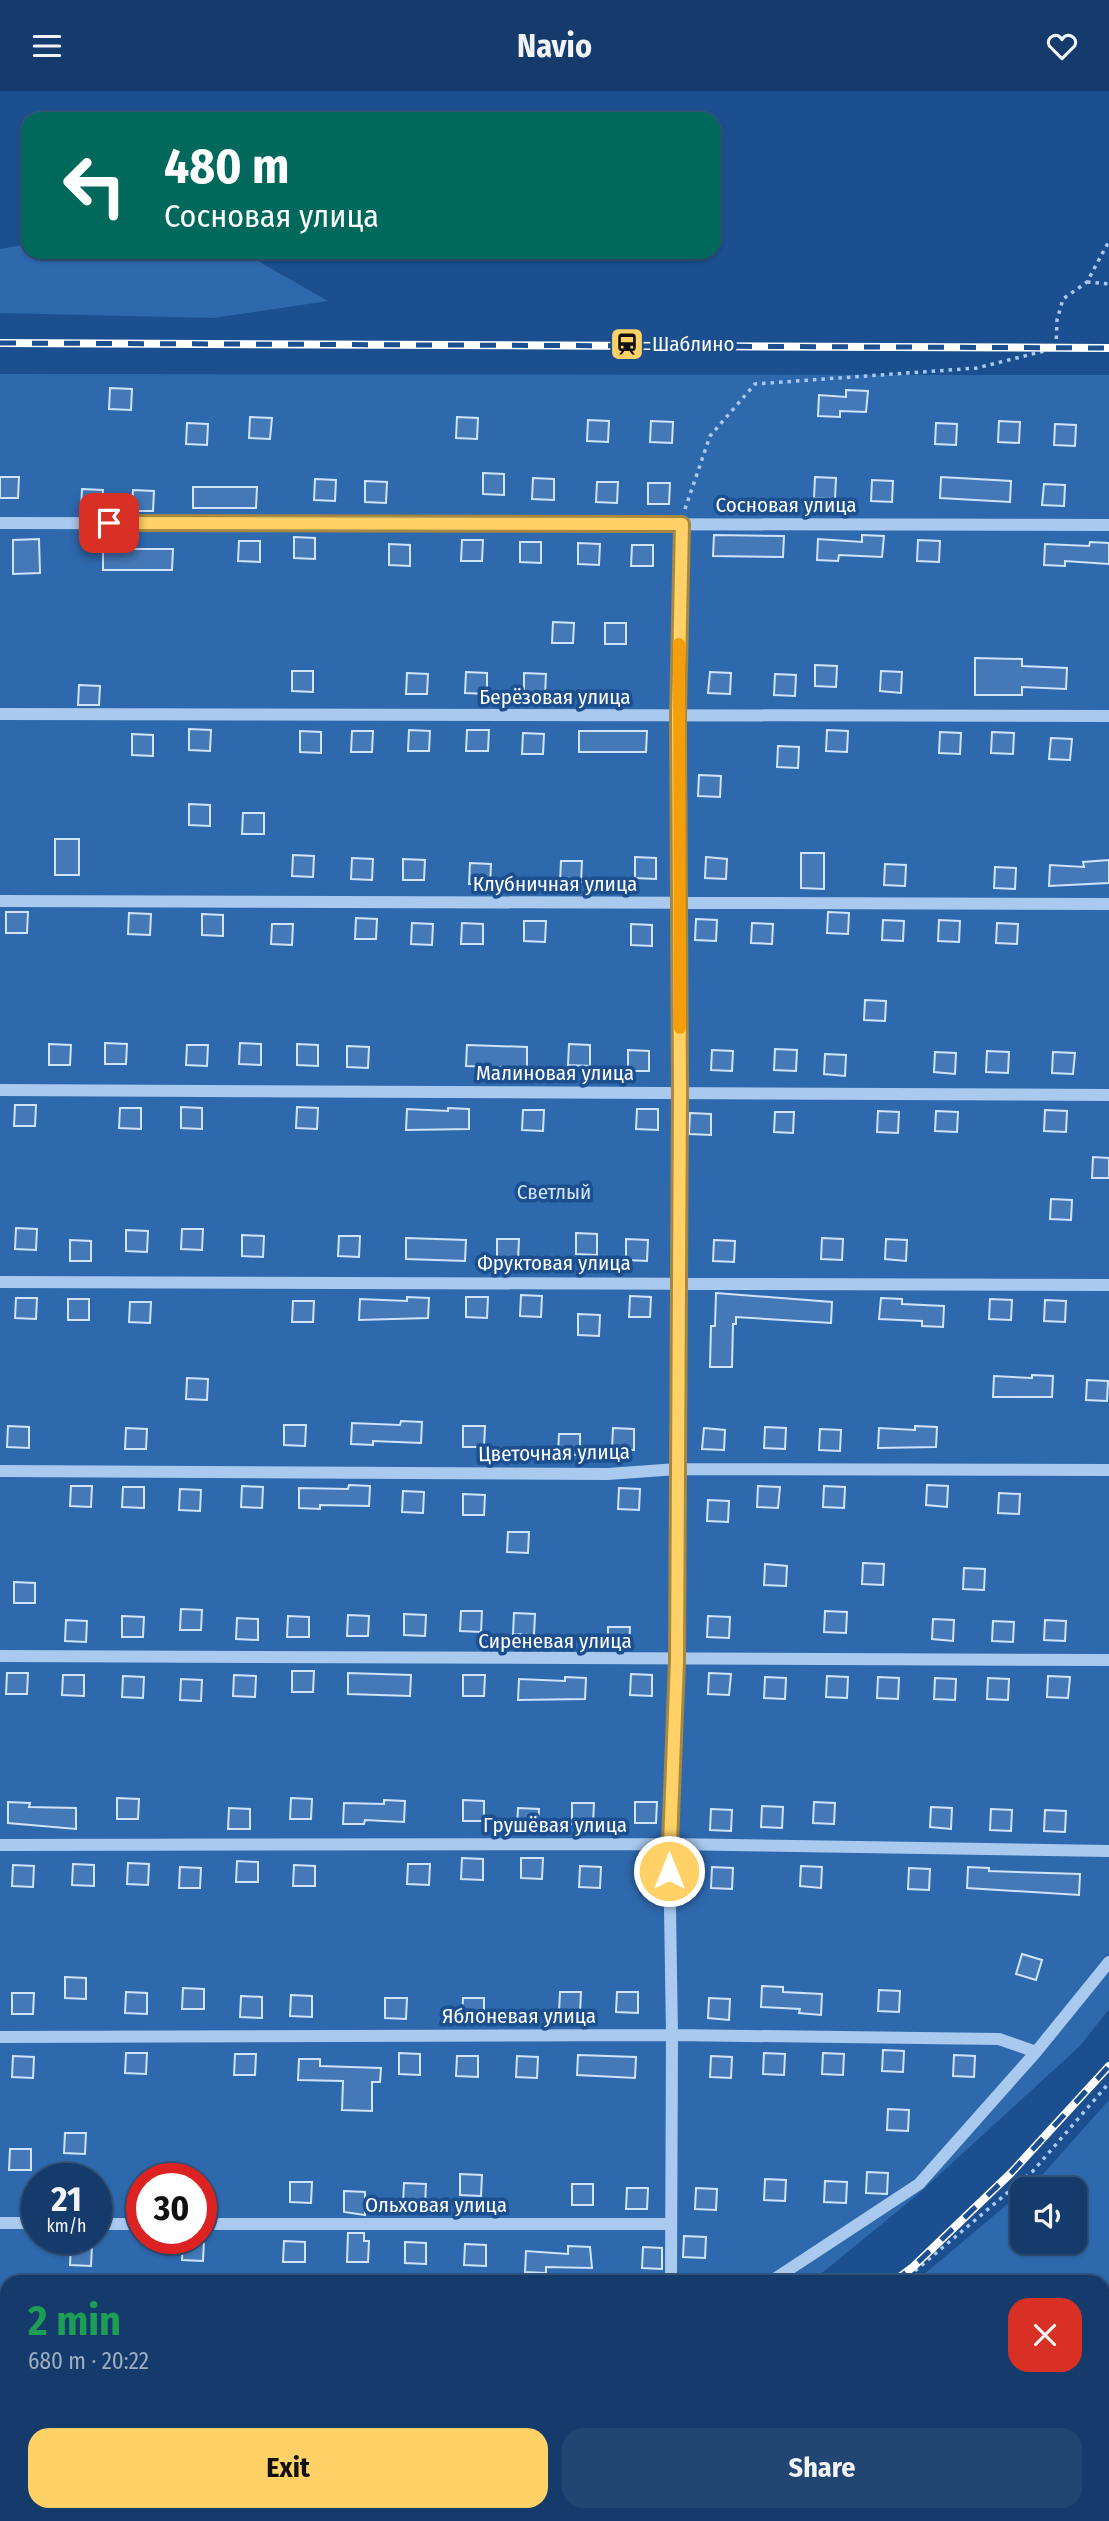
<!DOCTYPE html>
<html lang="en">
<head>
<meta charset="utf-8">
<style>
  body { margin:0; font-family:"Fira Sans Condensed",sans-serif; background:#214673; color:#f1f3f6; height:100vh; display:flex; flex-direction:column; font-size:26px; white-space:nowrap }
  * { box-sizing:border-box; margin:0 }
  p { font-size:23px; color:#9dadc1 }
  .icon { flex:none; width:38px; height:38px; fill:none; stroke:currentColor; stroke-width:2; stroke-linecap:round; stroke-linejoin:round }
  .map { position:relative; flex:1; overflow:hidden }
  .drawer { position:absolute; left:0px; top:2184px; width:1110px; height:247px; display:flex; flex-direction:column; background:#143b6b; border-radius:21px 21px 0 0; box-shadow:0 2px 5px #0004,0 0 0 2px #33557e }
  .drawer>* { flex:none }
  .top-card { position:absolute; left:21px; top:21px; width:700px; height:147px; border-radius:21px; box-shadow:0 2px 5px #0004,0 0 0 2px #33557e; background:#00695c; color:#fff; overflow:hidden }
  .controls { position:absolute; left:1010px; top:2086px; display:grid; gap:14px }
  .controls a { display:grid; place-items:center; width:77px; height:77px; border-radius:14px; background:#143b6b; box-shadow:0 2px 5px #0004,0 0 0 2px #33557e; font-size:35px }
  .speed { position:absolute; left:21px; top:2072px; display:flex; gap:14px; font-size:35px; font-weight:700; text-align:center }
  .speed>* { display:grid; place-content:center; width:91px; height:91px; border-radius:50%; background:#143b6b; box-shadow:0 2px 5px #0004,0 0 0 2px #33557e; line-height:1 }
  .speed small { font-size:18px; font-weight:400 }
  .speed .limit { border:10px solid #d22; background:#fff; color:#111 }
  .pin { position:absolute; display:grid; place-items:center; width:60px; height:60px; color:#fff; margin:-30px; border-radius:14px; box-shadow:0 4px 10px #0006 }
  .me { position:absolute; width:77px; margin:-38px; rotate:0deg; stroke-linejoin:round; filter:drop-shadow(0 0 5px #0008) }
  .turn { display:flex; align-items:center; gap:24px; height:147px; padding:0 28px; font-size:32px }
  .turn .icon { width:91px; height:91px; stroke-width:2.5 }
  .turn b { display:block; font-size:49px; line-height:60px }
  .round { display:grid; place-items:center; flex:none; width:74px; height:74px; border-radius:21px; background:#214673 }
  .headline { display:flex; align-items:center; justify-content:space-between; height:119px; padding:0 28px }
  h1 { font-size:42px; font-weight:700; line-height:52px; color:#1e9e55 }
  .primary-button { display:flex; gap:14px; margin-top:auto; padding:14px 28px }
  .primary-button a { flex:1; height:80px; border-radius:21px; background:#ffd166; color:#111; font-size:28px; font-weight:700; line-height:80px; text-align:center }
  .primary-button a+a { background:#214673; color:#f1f3f6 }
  header { display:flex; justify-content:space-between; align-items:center; height:91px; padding:0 28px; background:#143b6b; font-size:32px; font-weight:700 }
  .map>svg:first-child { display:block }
</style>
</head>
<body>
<header><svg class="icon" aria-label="menu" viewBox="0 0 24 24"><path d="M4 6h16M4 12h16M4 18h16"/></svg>Navio<svg class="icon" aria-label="heart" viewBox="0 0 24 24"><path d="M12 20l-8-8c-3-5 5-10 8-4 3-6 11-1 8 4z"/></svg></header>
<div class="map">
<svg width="1109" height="2430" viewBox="0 0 1109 2430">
  <rect width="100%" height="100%" fill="#1b4f8f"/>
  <path fill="#2e69ad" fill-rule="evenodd" d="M28,153V161H242L328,210L213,227L0,222V158Z
    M0,283L1109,284V1918L1080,1955L916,2105L811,2191H7V2424H411L398,2430H0ZM37,2088H96V2147H37ZM142,2088H201V2147H142Z
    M1109,2009V2272L1103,2274L1102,2191H915L1022,2101V2151H1074V2098H1025L1043,2083Z
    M571,2424H744L732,2430H560Z"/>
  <path fill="#4478b7" stroke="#cfe3fa" stroke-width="2" d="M110,297L132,298L131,319L109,318Z
    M846,299L868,300L866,321L840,320V326L818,325L819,304L846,306Z
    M250,326L272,327L270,348L249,347Z
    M457,326L478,327L477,348L456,347Z
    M588,329L609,330L608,351L587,350Z
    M651,330L673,331L672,352L650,351Z
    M999,330L1020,331L1019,352L998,351Z
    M187,332L208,333L207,354L186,353Z
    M936,332L957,333L956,354L935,353Z
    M1055,333L1076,334L1075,355L1054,354Z
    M483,382L504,383V404L483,403Z
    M0,386H19L18,407H0Z
    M815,386L836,387L835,408L814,407Z
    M941,386L1011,390L1010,411L940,407Z
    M533,387L554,388V409L532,408Z
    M315,388L336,389L335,410L314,409Z
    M872,389L893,390L892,411L871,410Z
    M365,390L387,391L386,412L365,411Z
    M597,391H618L617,412L596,411Z
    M648,392H670L669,413H648Z
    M1044,393L1065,394L1064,415L1042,414Z
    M193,396H257L256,417H193Z
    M82,398L103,399L102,420L81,419Z
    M133,399L154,400L153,420H132Z
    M714,444L784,445L783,466L713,465Z
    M862,444L884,445L882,466L839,464L838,470L817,469L818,448L862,451Z
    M294,446L315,447V468L294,467Z
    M39,448L40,482L13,483V449Z
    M462,449H483L482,470H461Z
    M918,449L940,450L939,471L917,470Z
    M239,450H260V471L238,470Z
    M520,451H541V472L520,471Z
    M1090,451L1109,452V473L1065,470V475L1044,474L1045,453L1089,455Z
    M578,452L600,453L599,474L578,473Z
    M389,453L410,454V475L389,474Z
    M632,454H653V475H631Z
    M103,458H173L172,479H103Z
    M553,531L574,532L573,552H552Z
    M605,532H626V553H605Z
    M975,567L1022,568V575L1067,577L1066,598L1022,596V604H975Z
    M815,574L837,575L836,596L815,595Z
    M292,580H313V601L292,600Z
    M881,580L902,581L901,602L880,600Z
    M466,581L487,582V603L465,602Z
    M710,581L731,582L730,603L708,602Z
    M407,582L428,583L427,603H406Z
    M524,582L546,583L545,604L524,603Z
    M775,583L796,584L795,605L774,604Z
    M79,594L100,595L99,614H78Z
    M189,638L211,639L210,660L189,659Z
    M409,639L430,640L429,660H408Z
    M467,639H489L488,660H466Z
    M827,639L848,640L847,661L826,660Z
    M300,640L321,641V662L300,661Z
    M352,640H373L372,661H351Z
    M579,640H647L646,661H579Z
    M940,641L961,642L960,663L939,662Z
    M992,641L1014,642L1013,663L991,662Z
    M523,642L544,643L543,663H522Z
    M132,643L153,644V665L132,664Z
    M1051,647L1072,648L1070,669L1049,668Z
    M778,655L799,656L798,677L777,676Z
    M699,684L721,685L720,706L698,705Z
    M189,713L210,714V735L189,734Z
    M243,722H264V743H242Z
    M55,748H79V784H55Z
    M801,762H824V798L801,797Z
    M293,764L314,765L313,786L292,785Z
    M635,766L656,767V788L635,787Z
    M706,766L727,768L726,788L705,787Z
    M352,767L373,768L372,789L351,788Z
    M403,768L425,769L424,789H403Z
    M1109,769V792L1049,795L1050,774L1084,776L1083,771Z
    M561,770H582L581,791H560Z
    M470,772L491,773L490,794L469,793Z
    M885,773L906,774L905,795L884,794Z
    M995,776L1016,777L1015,798L994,797Z
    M6,821H28L27,842H6Z
    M828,821L849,822L848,843L827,842Z
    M129,822L151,823L150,844L128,843Z
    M202,823L223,824V845L202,844Z
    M356,827L377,828L376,848H355Z
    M696,828L717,829L716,850L695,849Z
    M883,829L904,830L903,850L882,849Z
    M939,829L960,830L959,851L938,850Z
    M524,830H546L545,851L524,850Z
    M412,832L433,833L432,854L411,853Z
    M462,832L483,833V853H461Z
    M752,832L773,833L772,853L751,852Z
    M997,832L1018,833L1017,853L996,852Z
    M272,833H293L292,854L271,853Z
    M631,833L652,834V855L631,854Z
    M865,909L886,910L885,930L864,929Z
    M105,952L127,953L126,973H105Z
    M240,952L261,953V974L239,973Z
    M49,953L71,954L70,974H49Z
    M297,953L318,954V975L297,974Z
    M569,953L590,954V975L568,974Z
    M187,954H208L207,975L186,974Z
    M467,954L527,956V977L466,975Z
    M347,955L369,956L368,977L347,976Z
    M775,958L797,959L796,980L774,979Z
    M628,959L649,960V980H628Z
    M712,959L733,960L732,980L711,979Z
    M987,960L1009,961L1008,982L986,981Z
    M935,961L956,962L955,983L934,981Z
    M1053,961L1075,962L1073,983L1052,982Z
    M825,963L846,964L845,985L824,983Z
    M15,1014H36L35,1035H14Z
    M181,1016L202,1017V1038L181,1037Z
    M297,1016L318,1017L317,1038L296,1037Z
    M120,1017H141V1038L119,1037Z
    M448,1017L469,1018V1038L406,1039L407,1018L448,1020Z
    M637,1018H658V1039L636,1038Z
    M523,1019H544L543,1040L522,1039Z
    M1045,1019L1067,1020L1066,1041L1044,1040Z
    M878,1020L899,1021L898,1042L877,1041Z
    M936,1020L958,1021L957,1041L935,1040Z
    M775,1021H794L793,1042L774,1041Z
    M690,1022L711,1023V1044L689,1043Z
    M1093,1066L1109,1067V1087H1092Z
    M1051,1108L1072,1109L1071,1129L1050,1128Z
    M16,1137L37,1138L36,1159L15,1158Z
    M182,1138H203L202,1159L181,1158Z
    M126,1139L148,1140L147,1161L126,1160Z
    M576,1142L597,1143V1164L576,1163Z
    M242,1144L264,1145L263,1166L242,1165Z
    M339,1145H360L359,1166L338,1165Z
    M406,1147L466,1149L465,1170L406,1168Z
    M822,1147L843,1148L842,1169L821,1168Z
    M497,1148H519L518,1169H497Z
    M626,1148L648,1149L647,1170L626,1169Z
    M886,1148L907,1149L906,1170L885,1168Z
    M70,1149L91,1150V1170H70Z
    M714,1149L735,1150L734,1171L713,1170Z
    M716,1202L832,1211L831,1232L736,1226V1233H733L732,1276H710L711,1235H715Z
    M521,1204L542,1205L541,1226L520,1225Z
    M630,1205L651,1206L650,1226H629Z
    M407,1206L429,1207L428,1227L359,1229L360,1208L407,1210Z
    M466,1206H488L487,1227L466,1226Z
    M16,1207H37L36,1228L15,1227Z
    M881,1207L902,1208V1213L944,1215L943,1236L922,1235V1230L879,1228Z
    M68,1208H89V1229H68Z
    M990,1208L1012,1209L1011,1229L989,1228Z
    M1045,1209L1066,1210L1065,1231L1044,1230Z
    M293,1210H314L313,1231H292Z
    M130,1211H151L150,1232L129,1231Z
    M578,1223L600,1224L599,1245L578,1244Z
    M1032,1284L1053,1285L1052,1306H993L994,1285L1032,1287Z
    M187,1287L208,1288L207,1309L186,1308Z
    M1087,1289L1108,1290L1107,1310L1086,1309Z
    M401,1330L422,1331L421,1352L373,1350V1354L351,1353L352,1332L400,1334Z
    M284,1334H306L305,1355L284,1354Z
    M8,1335L29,1336V1357L7,1356Z
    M463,1335H485L484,1356H463Z
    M915,1335L937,1336L936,1356L878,1357L879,1337L915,1339Z
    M765,1336L786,1337L785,1358L764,1357Z
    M126,1337L147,1338L146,1358H125Z
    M613,1337L634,1338V1359L612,1358Z
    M704,1337L725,1339L724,1359L702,1358Z
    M820,1338L841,1339L840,1360L819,1359Z
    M559,1343H580V1364L558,1363Z
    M349,1394L370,1395L369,1415L320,1414V1418L299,1417V1397L348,1398Z
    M927,1394L948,1395L947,1416L926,1414Z
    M71,1395H92L91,1416L70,1415Z
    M242,1395L263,1396L262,1417L241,1416Z
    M758,1395L780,1396L778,1417L757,1416Z
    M824,1395L845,1396L844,1417L823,1416Z
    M123,1396H144V1417L122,1416Z
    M619,1397L640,1398L639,1419L618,1418Z
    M180,1398L201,1399L200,1420L179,1419Z
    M403,1400L424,1401L423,1422L402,1421Z
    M999,1402L1020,1403L1019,1423L998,1422Z
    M463,1403L485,1404L484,1424H463Z
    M708,1409L729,1410L728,1431L707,1430Z
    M508,1441H529L528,1462L507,1461Z
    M863,1472L884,1473L883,1494L862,1493Z
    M765,1473L787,1475L786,1495L764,1494Z
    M964,1477L985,1478L984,1499L963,1498Z
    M14,1491L35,1492V1512H14Z
    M181,1518L202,1519L201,1539H180Z
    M461,1520H482L481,1541L460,1540Z
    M825,1520L847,1521L846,1542L824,1541Z
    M514,1522L535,1523L534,1544L513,1543Z
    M404,1523L426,1524L425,1545L404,1544Z
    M348,1524L369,1525L368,1545H347Z
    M122,1525L144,1526L143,1546H122Z
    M288,1525L309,1526V1546H287Z
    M708,1525L730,1526L729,1547L707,1546Z
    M237,1527L258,1528V1549L236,1548Z
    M933,1528L954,1529L953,1550L932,1548Z
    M66,1529L87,1530L86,1551L65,1550Z
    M1045,1529L1066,1530L1065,1550L1044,1549Z
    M993,1530L1014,1531L1013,1551L992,1550Z
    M608,1536H630L629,1557H608Z
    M292,1580H314L313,1601H292Z
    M7,1582H28L27,1603H6Z
    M348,1582L411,1584L410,1605L348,1603Z
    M709,1582L731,1583L729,1604L708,1603Z
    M631,1583L652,1584V1605L630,1604Z
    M63,1584H84V1605L62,1604Z
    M234,1584L256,1585L255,1606L233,1605Z
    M463,1584H485L484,1605H463Z
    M123,1585L144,1586L143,1607L122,1606Z
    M827,1585L848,1586L847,1607L826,1606Z
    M1048,1585L1070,1586L1068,1607L1047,1606Z
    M565,1586L586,1587L585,1608L518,1609L519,1588L565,1590Z
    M765,1586L786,1587L785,1608L764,1607Z
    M878,1586L899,1587L898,1608L877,1607Z
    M935,1587L956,1588L955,1609L934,1608Z
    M988,1587L1009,1588L1008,1609L987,1608Z
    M181,1588L202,1589L201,1610L180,1609Z
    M117,1707L139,1708L138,1728H117Z
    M291,1707L312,1708L311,1728H290Z
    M384,1709L405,1710L404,1731L365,1729L364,1733H343L344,1712L384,1713Z
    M463,1709L484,1710V1730H463Z
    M8,1711L30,1712L29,1716L76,1717V1738L8,1732Z
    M635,1711H657L656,1732H635Z
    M814,1711L835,1712L834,1733L813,1732Z
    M572,1712H594L593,1733H572Z
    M762,1715L783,1716L782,1737L761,1736Z
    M931,1716L952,1717L951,1738L930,1736Z
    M229,1717L250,1718V1738H228Z
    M518,1717L539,1718L538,1739L517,1738Z
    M711,1718L732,1719L731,1740L710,1739Z
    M991,1718L1012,1719L1011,1740L990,1739Z
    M1045,1719L1066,1720L1065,1741L1044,1740Z
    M462,1767L483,1768V1789L461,1788Z
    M521,1767H543L542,1788L521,1787Z
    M237,1770L258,1771V1791H236Z
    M128,1772L149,1773L148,1794L127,1793Z
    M73,1773L94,1774V1795L72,1794Z
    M408,1773H430L429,1794L407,1793Z
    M13,1774L34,1775L33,1796L12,1795Z
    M294,1774L315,1775V1795H293Z
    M643,1774L661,1775V1796L642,1795Z
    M580,1775L601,1776L600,1797L579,1796Z
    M801,1775L822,1776L821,1797L800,1795Z
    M180,1776L201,1777L200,1797H179Z
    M712,1776L733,1777L732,1798L711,1797Z
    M968,1776L989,1777V1780L1080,1783L1079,1804L967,1797Z
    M909,1777L930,1778L929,1799L908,1798Z
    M1022,1863L1042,1869L1036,1889L1016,1883Z
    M65,1886L86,1887V1908L65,1907Z
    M762,1895L783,1896V1901L822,1903L821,1924L799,1922L800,1918L761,1916Z
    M183,1897L204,1898V1918H182Z
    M879,1899L900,1900L899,1921L878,1920Z
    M126,1901L147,1902V1923L125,1922Z
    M560,1901H581L580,1922L559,1921Z
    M617,1901H638V1922L616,1921Z
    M12,1902H34L33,1923H12Z
    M291,1904L312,1905V1926L290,1925Z
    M241,1905L262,1906V1927L240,1926Z
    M385,1907H407L406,1928L385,1927Z
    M463,1907H484V1928L462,1927Z
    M709,1907L730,1908L729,1929L708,1927Z
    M883,1959L904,1960L903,1981L882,1980Z
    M126,1962H147L146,1983L125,1982Z
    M399,1962L420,1963V1984L399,1983Z
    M764,1962L785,1963L784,1984L763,1983Z
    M823,1962L844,1963L843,1984L822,1983Z
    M235,1963H256L255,1984H234Z
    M578,1964L636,1966L635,1987L577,1984Z
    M954,1964L975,1965L974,1986L953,1985Z
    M13,1965L34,1966L33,1987L12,1986Z
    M457,1965H478V1986L456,1985Z
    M517,1965L538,1966L537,1987L516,1986Z
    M711,1965L732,1966L731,1987L710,1986Z
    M299,1968H320V1975L381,1977L380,1991H372V2020L342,2019L343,1990L298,1989Z
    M888,2018L909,2019L908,2040L887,2039Z
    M65,2042H86L85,2063L64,2062Z
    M10,2058H31V2079H9Z
    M867,2081L888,2082L887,2103L866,2102Z
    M460,2083L482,2084L481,2105L460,2104Z
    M765,2088L786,2089L785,2110L764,2109Z
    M825,2090L847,2091L846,2112L824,2111Z
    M290,2091H312L311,2112L290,2111Z
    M404,2092L426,2093L425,2114L403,2113Z
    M572,2093H593V2114H572Z
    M627,2097H648L647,2118H626Z
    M696,2097L717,2098L716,2119L695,2118Z
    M344,2100L365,2101V2124L344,2121Z
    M348,2142H364V2150H369L368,2171H347Z
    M684,2145L706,2146L705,2167L683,2166Z
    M183,2148L204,2149L203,2170L182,2169Z
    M284,2150L305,2151V2171H283Z
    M405,2151L426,2152V2173L405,2172Z
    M71,2153L92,2154L91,2175L70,2174Z
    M465,2153L486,2154V2175L464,2174Z
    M568,2155L590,2156L592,2177L546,2176V2182L525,2181L526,2160L568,2163Z
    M643,2156L662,2157V2178L642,2177Z"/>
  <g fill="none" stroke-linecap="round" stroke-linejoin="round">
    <path stroke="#a9c9ee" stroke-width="3.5" stroke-dasharray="3.5 5" stroke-linecap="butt" d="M1087,191L1109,193
      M685,418L710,345L755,293L977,277L1056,257L1057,229L1063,208L1087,191L1109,150
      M902,2191L1033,2080L1109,1992
      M782,2424L792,2430"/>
    <path stroke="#a9c9ee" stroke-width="12" d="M0,432L1109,434
      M0,623L1109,625
      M0,810L1109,813
      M0,999L1109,1004
      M0,1191L1109,1194
      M0,1380L608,1383L677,1378L1109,1379
      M0,1565L1109,1569
      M0,1754L669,1753L1109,1760
      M0,1946L672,1944L999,1948L1036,1961
      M0,2132H37
      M96,2133H142
      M201,2133H671
      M671,2191L672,1944L669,1753L677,1570L680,1002L678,626L682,433
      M770,2191L919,2093L1036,1961L1109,1871
      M1102,2292L1109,2290
      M0,2320H7
      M844,2424L852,2430
      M357,2430L370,2424
      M806,2430L818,2424"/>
    <g stroke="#fff" stroke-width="8">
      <path id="rail" d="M0,252L1109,257
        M893,2191L913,2176L1011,2082L1109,1975
        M481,2430L494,2424"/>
    </g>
    <use href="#rail" stroke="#1b4f8f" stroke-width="5" stroke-dasharray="16" stroke-linecap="butt"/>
  </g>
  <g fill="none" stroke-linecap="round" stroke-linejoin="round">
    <g stroke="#a68842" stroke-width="18">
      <path id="route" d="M109,432L682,433L678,626L680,1002L677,1570L669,1780"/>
    </g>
    <use href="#route" stroke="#ffd166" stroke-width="12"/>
    <path stroke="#f59e0b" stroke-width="12" d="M679,553L680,937"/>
  </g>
  <defs>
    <g id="station-square" transform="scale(1.75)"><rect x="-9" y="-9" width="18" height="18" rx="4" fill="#ffd166" stroke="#1b4f8f"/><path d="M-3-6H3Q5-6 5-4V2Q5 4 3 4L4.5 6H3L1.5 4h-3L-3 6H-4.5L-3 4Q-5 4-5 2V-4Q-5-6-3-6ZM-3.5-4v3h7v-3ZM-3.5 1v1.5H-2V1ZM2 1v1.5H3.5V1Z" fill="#111"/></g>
  </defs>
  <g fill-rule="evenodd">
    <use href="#station-square" x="627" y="253"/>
  </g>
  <g text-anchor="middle" stroke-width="7" stroke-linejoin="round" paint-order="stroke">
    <g font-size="21" fill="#fff" stroke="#1b4f8f" text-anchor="start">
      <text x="652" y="260">Шаблино</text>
    </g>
    <g font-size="21" fill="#fff" stroke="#1b4f8f">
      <text x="786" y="421">Сосновая улица</text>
      <text x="555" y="613">Берёзовая улица</text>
      <text x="555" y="800">Клубничная улица</text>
      <text x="555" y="989">Малиновая улица</text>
      <text x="554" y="1179">Фруктовая улица</text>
      <text transform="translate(554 1362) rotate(-1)" y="7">Цветочная улица</text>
      <text x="555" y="1557">Сиреневая улица</text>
      <text x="555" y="1741">Грушёвая улица</text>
      <text x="519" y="1932">Яблоневая улица</text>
      <text x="436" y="2121">Ольховая улица</text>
    </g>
    <g font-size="21" fill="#cfe3fa" stroke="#1b4f8f">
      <text x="554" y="1108">Светлый</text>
    </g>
  </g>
</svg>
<div class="controls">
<a><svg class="icon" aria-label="sound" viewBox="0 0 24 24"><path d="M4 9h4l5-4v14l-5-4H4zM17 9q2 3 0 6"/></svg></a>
</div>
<div class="speed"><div>21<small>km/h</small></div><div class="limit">30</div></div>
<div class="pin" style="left:109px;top:432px;background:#d93025"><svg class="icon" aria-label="arrive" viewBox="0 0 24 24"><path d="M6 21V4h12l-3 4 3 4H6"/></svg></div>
<svg class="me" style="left:669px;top:1780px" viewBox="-20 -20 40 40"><circle r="17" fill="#ffd166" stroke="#fff" stroke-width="3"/><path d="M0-11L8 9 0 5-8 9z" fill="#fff"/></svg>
<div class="top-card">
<div class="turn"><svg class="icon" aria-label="left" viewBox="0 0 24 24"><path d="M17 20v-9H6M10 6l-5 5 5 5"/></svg><div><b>480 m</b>Сосновая улица</div></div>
</div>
<section class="drawer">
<div class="headline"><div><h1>2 min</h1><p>680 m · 20:22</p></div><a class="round" style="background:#d93025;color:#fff"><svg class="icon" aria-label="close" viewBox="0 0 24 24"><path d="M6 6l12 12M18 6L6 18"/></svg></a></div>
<div class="primary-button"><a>Exit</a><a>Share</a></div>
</section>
</div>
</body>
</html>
